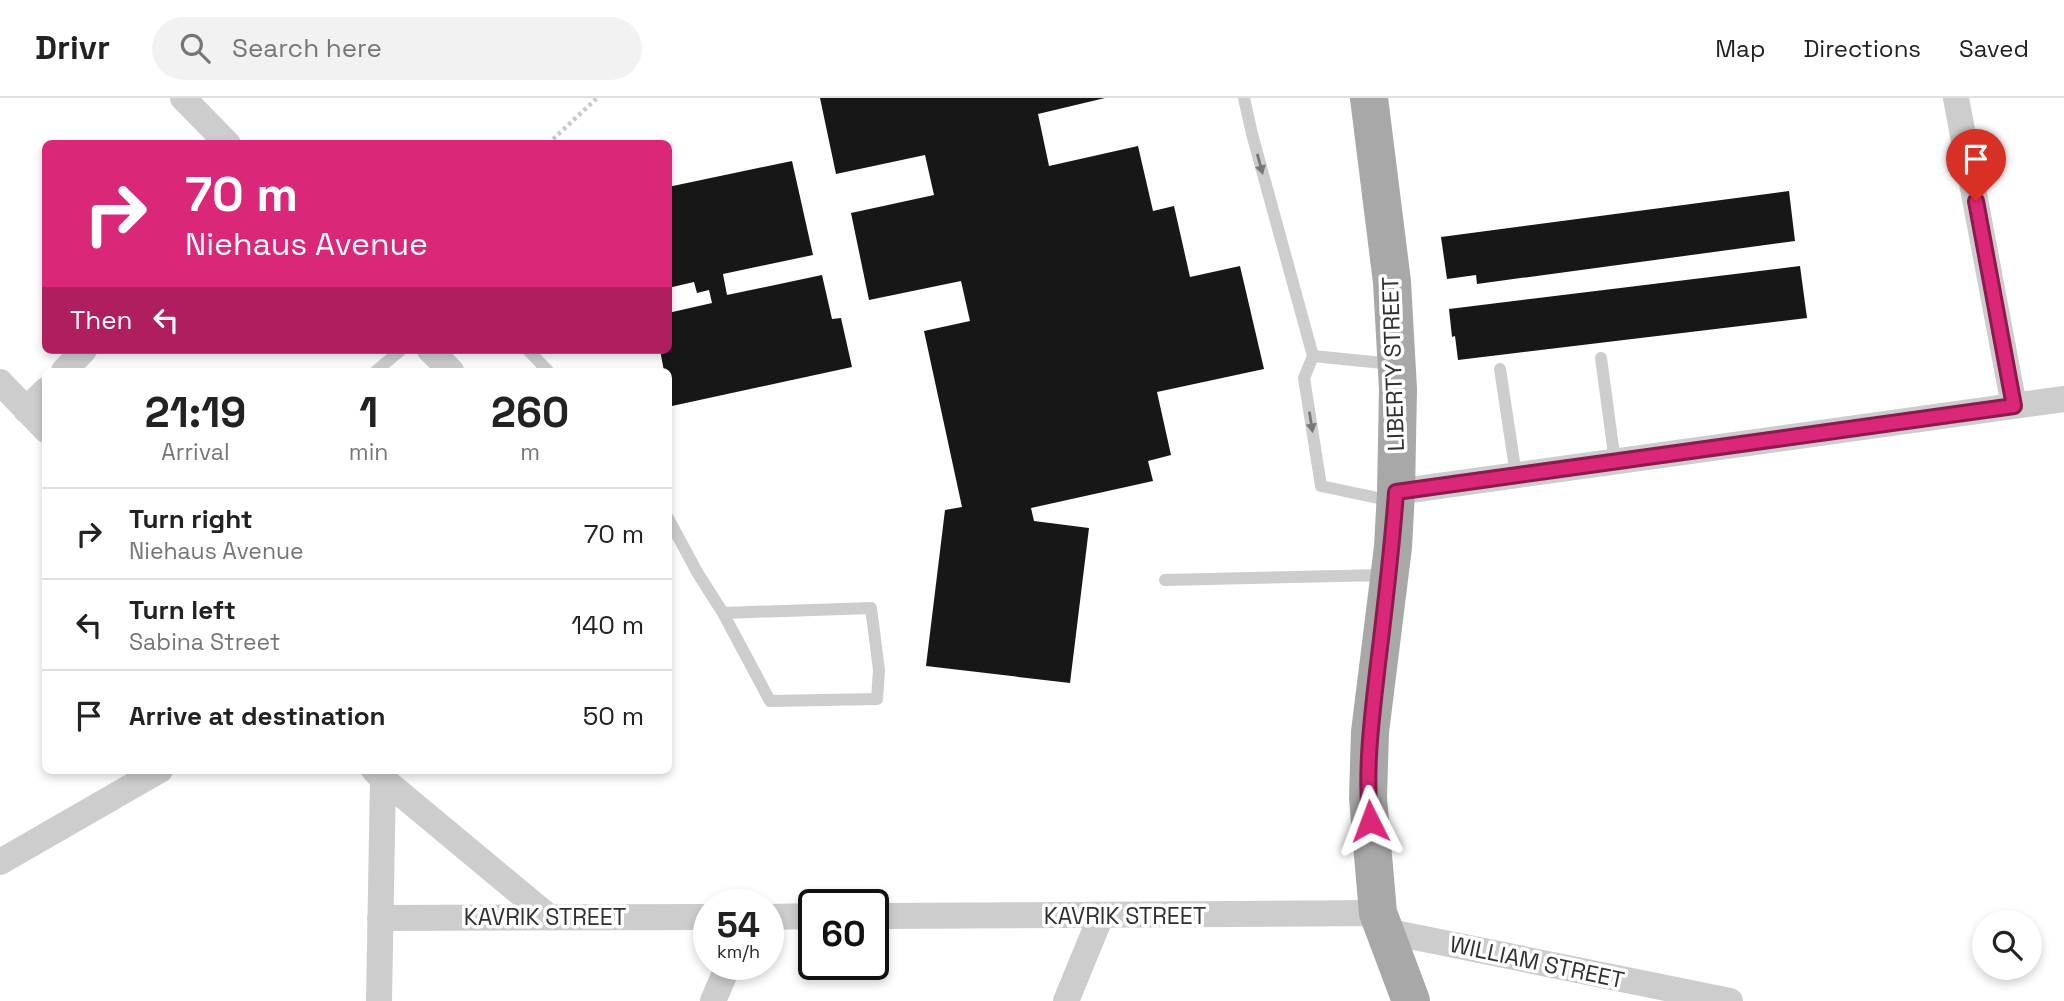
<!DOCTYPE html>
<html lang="en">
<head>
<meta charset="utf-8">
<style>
  body { margin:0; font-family:"Space Grotesk",sans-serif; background:#f2f2f2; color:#222; height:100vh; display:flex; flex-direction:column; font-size:26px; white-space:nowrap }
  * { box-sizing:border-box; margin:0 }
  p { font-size:23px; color:#767676 }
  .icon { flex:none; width:38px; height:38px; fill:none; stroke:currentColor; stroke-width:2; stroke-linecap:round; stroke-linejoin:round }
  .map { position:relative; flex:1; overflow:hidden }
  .drawer { position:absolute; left:42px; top:270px; width:630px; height:406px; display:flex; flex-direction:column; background:#fff; border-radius:10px; box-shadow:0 4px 10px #0003 }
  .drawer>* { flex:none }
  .guide { position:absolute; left:42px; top:42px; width:630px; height:214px; border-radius:10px; box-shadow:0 4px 10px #0003; background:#db2777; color:#fff; overflow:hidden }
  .buttons { position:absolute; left:1972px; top:812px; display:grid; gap:14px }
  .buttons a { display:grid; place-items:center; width:70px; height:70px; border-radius:50%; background:#fff; box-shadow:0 4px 10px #0003; font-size:35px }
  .speed { position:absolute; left:693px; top:791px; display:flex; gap:14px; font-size:35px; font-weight:700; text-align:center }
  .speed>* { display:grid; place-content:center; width:91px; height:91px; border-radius:50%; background:#fff; box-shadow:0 4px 10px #0003; line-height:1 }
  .speed small { font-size:18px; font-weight:400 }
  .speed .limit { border:4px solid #111; border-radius:10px; background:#fff; color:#111 }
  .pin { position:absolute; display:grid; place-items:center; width:60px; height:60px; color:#fff; margin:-72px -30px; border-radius:50% 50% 50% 0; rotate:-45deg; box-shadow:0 0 7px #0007 }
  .pin .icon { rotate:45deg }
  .me { position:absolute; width:77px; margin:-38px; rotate:357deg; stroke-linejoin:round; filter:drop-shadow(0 0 5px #0008) }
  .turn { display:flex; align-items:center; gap:24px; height:147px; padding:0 28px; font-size:32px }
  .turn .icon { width:91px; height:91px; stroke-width:2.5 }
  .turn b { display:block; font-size:49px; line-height:60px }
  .then { display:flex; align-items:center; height:66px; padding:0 28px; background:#0003; gap:14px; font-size:26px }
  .eta { display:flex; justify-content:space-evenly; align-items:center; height:119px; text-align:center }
  .eta b { font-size:42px; font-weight:700; line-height:49px }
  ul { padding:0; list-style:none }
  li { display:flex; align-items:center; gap:21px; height:91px; padding:0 28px; border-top:2px solid #e0e0e0 }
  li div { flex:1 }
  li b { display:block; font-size:26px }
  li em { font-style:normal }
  header { display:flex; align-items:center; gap:42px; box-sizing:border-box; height:98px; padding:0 35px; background:#fff; border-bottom:2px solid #e0e0e0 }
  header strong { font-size:33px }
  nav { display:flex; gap:38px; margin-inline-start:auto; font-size:24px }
  .search { width:490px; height:63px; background:#f2f2f2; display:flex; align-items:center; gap:18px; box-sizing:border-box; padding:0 24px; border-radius:38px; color:#767676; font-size:26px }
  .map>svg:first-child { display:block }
</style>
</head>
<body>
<header>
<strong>Drivr</strong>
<div class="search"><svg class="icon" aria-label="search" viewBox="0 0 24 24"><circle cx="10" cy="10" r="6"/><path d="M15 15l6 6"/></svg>Search here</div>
<nav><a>Map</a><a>Directions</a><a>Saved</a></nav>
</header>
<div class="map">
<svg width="2064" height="903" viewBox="0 0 2064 903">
  <rect width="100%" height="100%" fill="#fff"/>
  <path fill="#171717" d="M820,0H1105L1038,16L1049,68L1138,48L1153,113L1174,108L1190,179L1240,168L1264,271L1157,294L1171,357L1148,363L1153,383L1031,410L1034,423L1089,430L1070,585L926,568L945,412L962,409L924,233L970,223L961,183L869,202L851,115L934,97L925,57L836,76Z
    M792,63L813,157L723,176L727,197L822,177L832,221L841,220L852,269L672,308L668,293V273H664L660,252H668V215L712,205L709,192L697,195L694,184L668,190V89Z
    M1789,93L1795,143L1477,186L1476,177L1447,181L1441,139Z
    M1800,168L1807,220L1458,262L1455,238L1452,239L1449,211Z"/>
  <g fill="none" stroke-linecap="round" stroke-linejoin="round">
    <path stroke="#cacaca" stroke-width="4.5" stroke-dasharray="3.5 3.5" stroke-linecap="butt" d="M548,46L597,0"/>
    <path stroke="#cdcdcd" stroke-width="12" d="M1244,0L1252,36L1313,258L1304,280L1321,388L1392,403
      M528,252L548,273
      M1313,258L1393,266
      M1601,260L1615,364
      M1500,271L1516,377
      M376,273L401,252
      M668,420L697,474L723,515L770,603L877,601L879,572L871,510L723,515
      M1165,482L1385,477"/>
    <path stroke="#cdcdcd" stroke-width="26" d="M183,0L228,46
      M1956,0L2014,308
      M430,252L451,273
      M64,273L84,252
      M0,284L46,332
      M26,312L46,292
      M1396,394L2064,301
      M374,672L383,681L379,903
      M383,681L549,819
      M0,764L160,672
      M873,818L1378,815
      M768,819L814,818
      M380,820L709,819
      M1385,833L1730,903
      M713,903L729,866
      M1066,903L1101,818"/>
    <path stroke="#a8a8a8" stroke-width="38" d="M1369,0L1392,184L1398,291L1396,394L1393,449L1370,634L1368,700L1378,815L1411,903"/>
  </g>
  <defs><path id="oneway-solid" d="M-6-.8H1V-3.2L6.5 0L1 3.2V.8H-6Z" transform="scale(1.75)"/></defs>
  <g fill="#777">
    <use href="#oneway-solid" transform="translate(1260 66) rotate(75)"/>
    <use href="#oneway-solid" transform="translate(1311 324) rotate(81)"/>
  </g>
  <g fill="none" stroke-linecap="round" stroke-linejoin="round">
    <g stroke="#8e194d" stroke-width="18">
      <path id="route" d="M1370,723C1365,670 1372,618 1378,566C1385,509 1392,452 1396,394L2014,308L1976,103"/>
    </g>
    <use href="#route" stroke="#db2777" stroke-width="12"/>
  </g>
  <g text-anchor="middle" stroke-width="7" stroke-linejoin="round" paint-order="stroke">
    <g font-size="23" fill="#303030" stroke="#fff">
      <text transform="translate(1393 266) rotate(-92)" y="8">LIBERTY STREET</text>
      <text x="1125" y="826">KAVRIK STREET</text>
      <text x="545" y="827">KAVRIK STREET</text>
      <text transform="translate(1537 864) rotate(12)" y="8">WILLIAM STREET</text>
    </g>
  </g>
</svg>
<div class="buttons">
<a><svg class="icon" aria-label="search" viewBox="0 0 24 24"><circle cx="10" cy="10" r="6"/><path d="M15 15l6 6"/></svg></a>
</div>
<div class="speed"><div>54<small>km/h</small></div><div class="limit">60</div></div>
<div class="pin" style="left:1976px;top:103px;background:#d93025"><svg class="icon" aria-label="arrive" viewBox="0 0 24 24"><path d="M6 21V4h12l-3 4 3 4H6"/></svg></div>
<svg class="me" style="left:1370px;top:723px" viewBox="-20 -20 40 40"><path d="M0-17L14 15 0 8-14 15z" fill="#db2777" stroke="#fff" stroke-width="4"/></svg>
<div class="guide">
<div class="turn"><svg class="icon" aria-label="right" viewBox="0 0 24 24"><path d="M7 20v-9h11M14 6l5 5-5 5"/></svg><div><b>70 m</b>Niehaus Avenue</div></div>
<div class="then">Then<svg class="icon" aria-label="left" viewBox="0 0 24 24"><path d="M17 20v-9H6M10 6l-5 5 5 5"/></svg></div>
</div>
<section class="drawer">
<div class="eta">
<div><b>21:19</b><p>Arrival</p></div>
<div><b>1</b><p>min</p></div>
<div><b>260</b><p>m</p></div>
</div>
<ul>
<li><svg class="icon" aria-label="right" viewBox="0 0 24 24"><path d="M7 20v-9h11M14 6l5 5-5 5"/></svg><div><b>Turn right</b><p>Niehaus Avenue</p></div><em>70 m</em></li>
<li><svg class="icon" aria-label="left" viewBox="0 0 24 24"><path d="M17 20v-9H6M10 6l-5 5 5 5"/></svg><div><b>Turn left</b><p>Sabina Street</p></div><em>140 m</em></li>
<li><svg class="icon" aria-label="arrive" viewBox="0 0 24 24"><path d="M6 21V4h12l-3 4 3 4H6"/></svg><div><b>Arrive at destination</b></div><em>50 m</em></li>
</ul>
</section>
</div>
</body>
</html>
